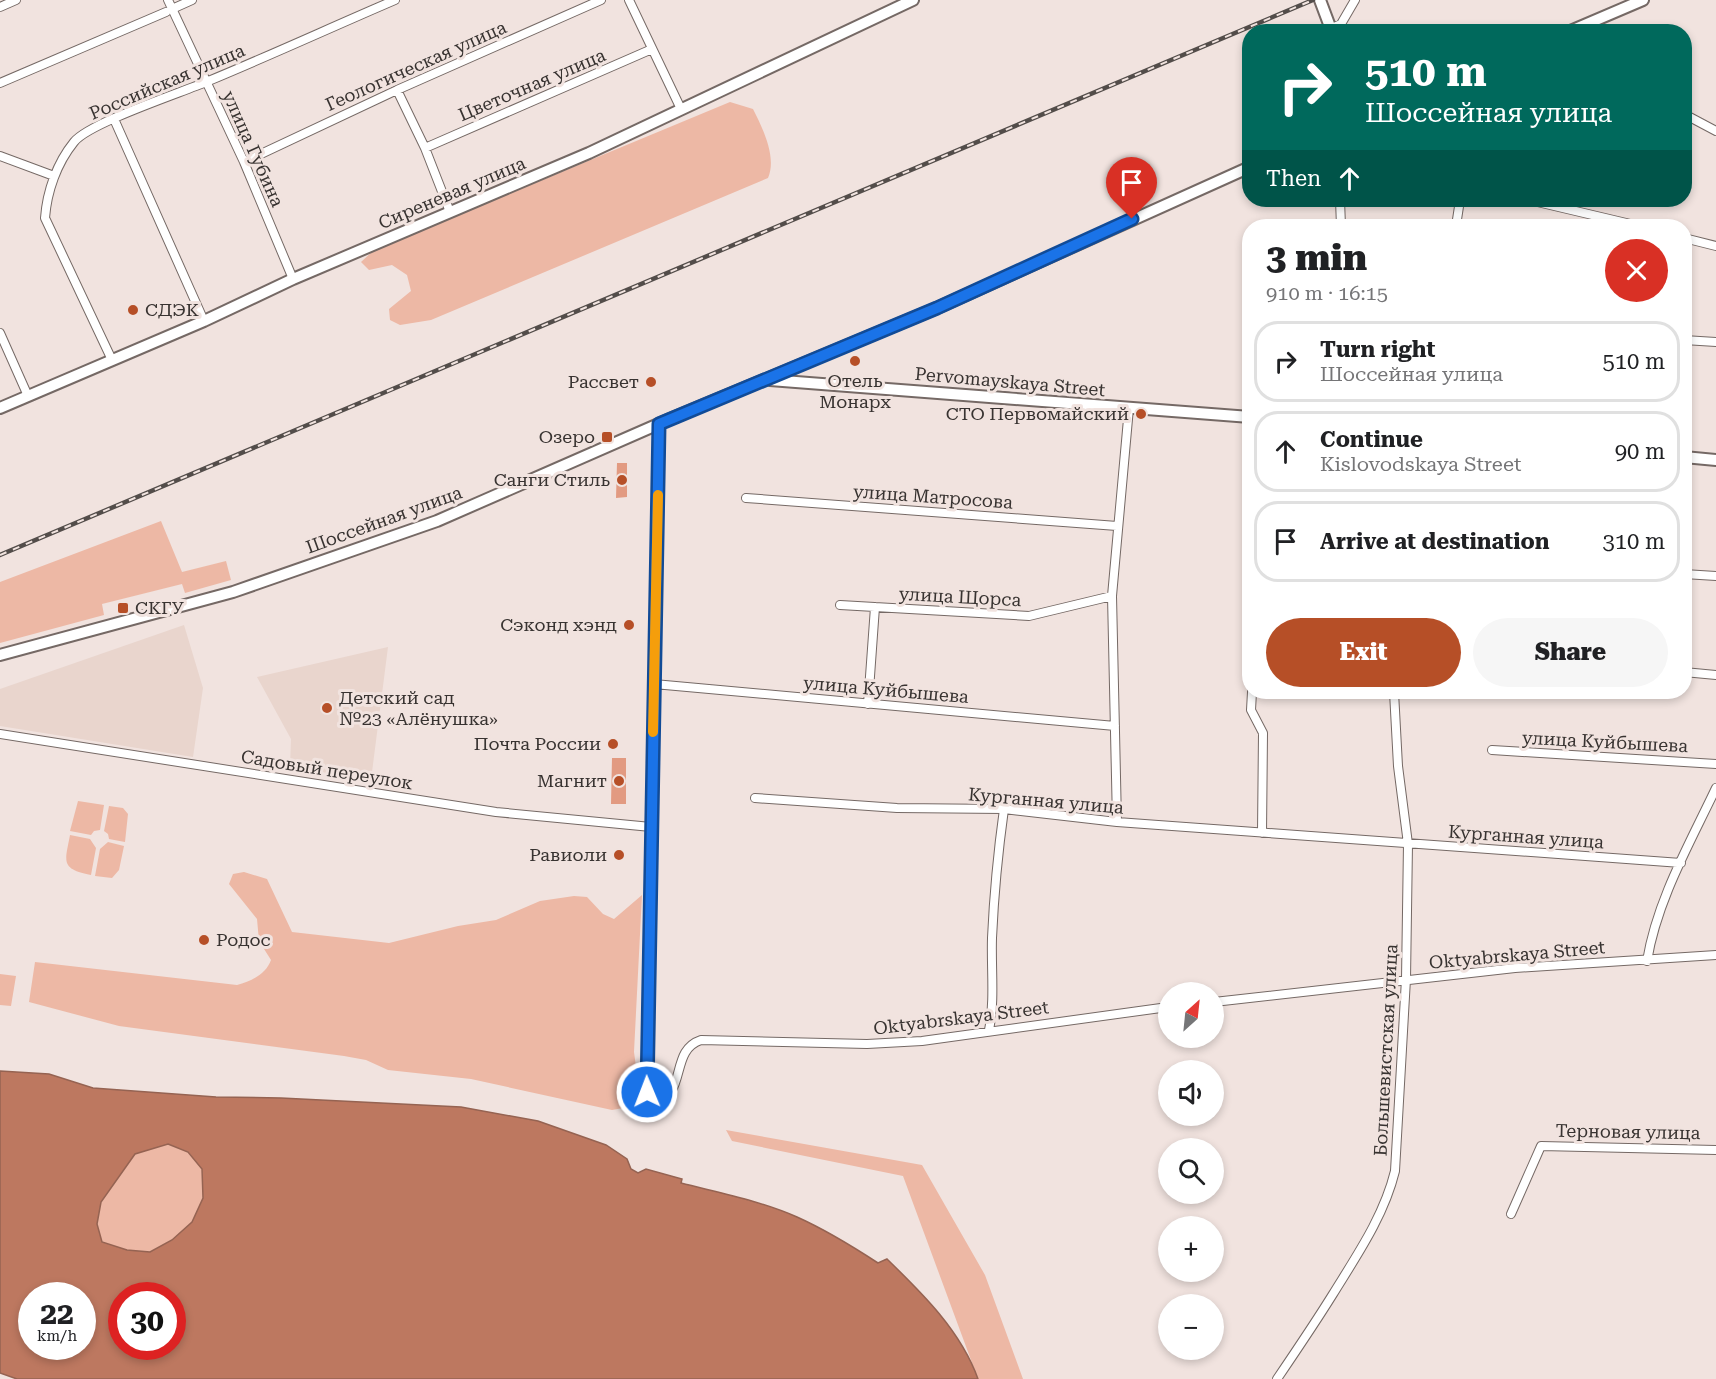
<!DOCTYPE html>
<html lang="en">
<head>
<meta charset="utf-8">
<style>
  body { margin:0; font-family:"Roboto Serif",serif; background:#f6f6f6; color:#202124; height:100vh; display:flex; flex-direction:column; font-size:22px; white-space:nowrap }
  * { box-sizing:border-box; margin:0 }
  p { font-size:20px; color:#757577 }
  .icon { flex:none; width:33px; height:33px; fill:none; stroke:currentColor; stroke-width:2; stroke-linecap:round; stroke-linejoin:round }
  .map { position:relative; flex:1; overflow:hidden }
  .sheet { position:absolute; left:1242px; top:219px; width:450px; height:480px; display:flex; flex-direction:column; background:#fff; border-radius:24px; box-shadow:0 3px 9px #0003 }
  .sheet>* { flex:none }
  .top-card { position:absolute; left:1242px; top:24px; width:450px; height:183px; border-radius:24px; box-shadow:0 3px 9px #0003; background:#00695c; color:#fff; overflow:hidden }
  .needle { width:39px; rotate:27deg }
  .fabs { position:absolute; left:1158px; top:982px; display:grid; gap:12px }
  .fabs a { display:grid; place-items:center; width:66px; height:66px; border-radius:50%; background:#fff; box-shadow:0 3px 9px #0003; font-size:30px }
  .speed { position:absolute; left:18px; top:1282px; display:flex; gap:12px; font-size:30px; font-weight:700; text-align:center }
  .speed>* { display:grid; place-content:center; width:78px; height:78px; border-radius:50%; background:#fff; box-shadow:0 3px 9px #0003; line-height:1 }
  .speed small { font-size:15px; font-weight:400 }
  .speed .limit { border:9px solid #d22; background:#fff; color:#111 }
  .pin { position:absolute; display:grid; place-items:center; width:51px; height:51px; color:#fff; margin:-62px -26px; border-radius:50% 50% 50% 0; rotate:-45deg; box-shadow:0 0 6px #0007 }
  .pin .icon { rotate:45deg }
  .me { position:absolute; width:66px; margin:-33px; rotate:359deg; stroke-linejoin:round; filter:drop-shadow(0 0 4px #0008) }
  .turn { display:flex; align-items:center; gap:21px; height:126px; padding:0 24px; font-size:27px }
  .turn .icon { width:78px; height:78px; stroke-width:2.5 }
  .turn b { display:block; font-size:42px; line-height:51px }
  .then { display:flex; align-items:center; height:57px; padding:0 24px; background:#0003; gap:12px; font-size:22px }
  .round { display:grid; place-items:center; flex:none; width:63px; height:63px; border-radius:32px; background:#f6f6f6 }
  .summary { display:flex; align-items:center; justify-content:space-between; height:102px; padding:0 24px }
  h1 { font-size:36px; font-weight:800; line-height:45px }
  .cta { display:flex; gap:12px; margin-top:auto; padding:12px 24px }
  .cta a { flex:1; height:69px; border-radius:36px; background:#b64f27; color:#fff; font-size:24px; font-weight:800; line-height:69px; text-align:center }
  .cta a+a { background:#f6f6f6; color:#202124 }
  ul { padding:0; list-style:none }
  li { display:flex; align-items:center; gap:18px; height:81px; margin:0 12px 9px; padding:0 12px; border:3px solid #e0e0e0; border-radius:24px }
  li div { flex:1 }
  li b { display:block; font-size:22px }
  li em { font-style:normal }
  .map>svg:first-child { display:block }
</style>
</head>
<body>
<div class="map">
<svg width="1716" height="1379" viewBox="0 0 1716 1379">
  <rect width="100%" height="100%" fill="#f1e3df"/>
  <path fill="#e9d5cd" d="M184,625L203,688L193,757L0,726V689Z
    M388,647L371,780L290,767L291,739L257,677Z"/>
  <path fill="#edb8a5" d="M730,102L753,109C763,129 777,157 768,178L431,320L400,325L390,320L389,309L411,291L407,275L392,265L369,270L361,262L374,250Z
    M161,521L182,572L226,561L231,580L185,593L182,584L102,604L104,615L0,643V582Z
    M78,801L104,805L100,830L94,831L91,835L70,831Z
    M109,806L123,808L128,814L125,842L109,839L108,834L104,831Z
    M70,835L90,839L96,848L91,875C60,869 65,862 70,835Z
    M108,842L124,846L119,870L112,878L95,876L100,849Z
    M244,872L267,879L292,932L389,943L458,926L496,920L540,901L574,896L587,897L603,914L614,919L642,895L634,1052L640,1096L634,1106L612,1110L471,1079L388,1070L366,1060L344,1056L119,1026L29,1002L35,962L237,985C252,981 266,974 271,960L259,941L257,919L229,884L233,874Z
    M0,974L16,976L11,1006L0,1005Z
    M726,1130L922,1165L985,1275L1023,1379H978L903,1176L732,1141Z
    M168,1144L188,1152L202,1168L203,1198L192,1222L172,1240L150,1252L127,1250L102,1242L97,1224L101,1202L135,1154Z"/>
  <path fill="#bd7860" stroke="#956352" stroke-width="1.5" fill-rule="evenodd" d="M0,1071L49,1074L93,1088L216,1097L281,1098L461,1107L538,1121L606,1145L627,1159L631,1169L638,1173L646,1169L682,1179L681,1183C720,1193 761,1201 797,1217C826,1230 852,1246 878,1263L887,1259C922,1293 961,1331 978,1379H17L0,1373ZM168,1144L188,1152L202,1169L203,1198L192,1222L172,1240L150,1252L127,1250L102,1242L97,1224L101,1202L135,1154ZM32,1296H82V1347H32ZM122,1296H172V1347H122Z"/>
  <path fill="#e29a81" d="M617,463H627V497L616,498Z
    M612,758H626V804H611Z"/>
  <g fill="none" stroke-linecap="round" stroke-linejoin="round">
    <g stroke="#756965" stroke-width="10">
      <path id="street" d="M168,0L244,162L293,279
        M629,0L681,109
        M0,7L16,0
        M172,9L192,0
        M1332,28L1341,24L1355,0
        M0,83L166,12
        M397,90L425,148L450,212
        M1684,114L1716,131
        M114,119L204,321
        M425,148L652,49
        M0,156L54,176
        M244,162L397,90L601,0
        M1340,200L1341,226
        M1529,200L1639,226
        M1456,226L1460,200
        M1684,238L1716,246
        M0,333L28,396
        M1684,340L1716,342
        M112,360L45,218C47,191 57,163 74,142C89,123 180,93 206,82C269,56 332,27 395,0
        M659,424L647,1092H671C682,1074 677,1048 701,1040L867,1044L922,1041L1168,1007
        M746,498L1117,526
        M1684,574L1716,576
        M840,605L1029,616L1112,596
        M1684,672L1716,675
        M654,684L1115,726
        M1252,692L1251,710L1263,733L1262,833
        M868,704L875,607
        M0,734L496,812L651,827
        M1492,750L1716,764
        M755,798L897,808L1004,809L1117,822L1681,863
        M1117,822L1112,596L1129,408
        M1647,961C1657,900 1690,843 1716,788
        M1214,1002L1515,968L1716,955
        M989,1030C995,1000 991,969 992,938C994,894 998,852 1004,809
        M1511,1214L1541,1146L1716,1150
        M1277,1379C1296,1351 1315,1323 1333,1294C1357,1255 1384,1216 1395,1171L1406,979L1408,844L1398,766L1394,692"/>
    </g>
    <g stroke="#756965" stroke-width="14">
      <path id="secondary" d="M1320,0L1332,32
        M1568,32L1643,0
        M770,380L1250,417
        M0,408L204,321L293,279L589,153L913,0
        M1684,457L1716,460
        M0,655L233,592L437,521L670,419L937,308L1250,167"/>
    </g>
    <use href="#street" stroke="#fff" stroke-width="8"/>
    <use href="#secondary" stroke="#fff" stroke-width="10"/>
    <g stroke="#534d4a" stroke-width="4.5">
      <path id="rail" d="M0,555L1313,0"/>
    </g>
    <use href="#rail" stroke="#f1e3df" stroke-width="2" stroke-dasharray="7" stroke-linecap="butt"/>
  </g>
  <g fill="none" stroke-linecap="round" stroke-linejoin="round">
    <g stroke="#114b97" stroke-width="15">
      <path id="route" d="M647,1092L659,424L937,308L1132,219"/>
    </g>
    <use href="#route" stroke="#1a73e8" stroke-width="10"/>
    <path stroke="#f59e0b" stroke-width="10" d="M653,732L658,495"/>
  </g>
  <g fill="#b64f27" stroke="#f1e3df" stroke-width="2">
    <circle cx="133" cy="310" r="6"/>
    <circle cx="855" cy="361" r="6"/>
    <circle cx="651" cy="382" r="6"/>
    <circle cx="1141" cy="414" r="6"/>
    <rect x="601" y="431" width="12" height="12" rx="3"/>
    <circle cx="622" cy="480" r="6"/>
    <rect x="117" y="602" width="12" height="12" rx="3"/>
    <circle cx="629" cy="625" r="6"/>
    <circle cx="327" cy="708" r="6"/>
    <circle cx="613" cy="744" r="6"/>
    <circle cx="619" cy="781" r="6"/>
    <circle cx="619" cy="855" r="6"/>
    <circle cx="204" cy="940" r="6"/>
  </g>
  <g text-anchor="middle" stroke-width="6" stroke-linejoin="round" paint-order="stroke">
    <g font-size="18" fill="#383331" stroke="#f1e3df">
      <text transform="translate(416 66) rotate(-24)" y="6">Геологическая улица</text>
      <text transform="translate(167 82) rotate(-23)" y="6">Российская улица</text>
      <text transform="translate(532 85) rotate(-23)" y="6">Цветочная улица</text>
      <text transform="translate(253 149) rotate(66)" y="6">улица Губина</text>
      <text transform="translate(452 193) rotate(-23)" y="6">Сиреневая улица</text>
      <text transform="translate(1010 382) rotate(5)" y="6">Pervomayskaya Street</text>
      <text transform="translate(933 497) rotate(4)" y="6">улица Матросова</text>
      <text transform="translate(384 520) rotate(-20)" y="6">Шоссейная улица</text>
      <text transform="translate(960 597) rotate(3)" y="6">улица Щорса</text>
      <text transform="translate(886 690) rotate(5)" y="6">улица Куйбышева</text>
      <text transform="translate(1605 742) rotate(3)" y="6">улица Куйбышева</text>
      <text transform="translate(327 770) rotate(9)" y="6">Садовый переулок</text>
      <text transform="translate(1046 801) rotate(5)" y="6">Курганная улица</text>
      <text transform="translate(1526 837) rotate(4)" y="6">Курганная улица</text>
      <text transform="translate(1517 955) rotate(-5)" y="6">Oktyabrskaya Street</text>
      <text transform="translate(961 1018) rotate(-7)" y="6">Oktyabrskaya Street</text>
      <text transform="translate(1386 1050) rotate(-87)" y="6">Большевистская улица</text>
      <text transform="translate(1628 1132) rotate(1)" y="6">Терновая улица</text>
    </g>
    <g font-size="18" fill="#383331" stroke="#f1e3df" text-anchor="end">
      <text x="145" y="316" text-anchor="start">СДЭК</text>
      <text x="855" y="387" text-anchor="middle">Отель<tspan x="855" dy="21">Монарх</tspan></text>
      <text x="639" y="388">Рассвет</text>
      <text x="1129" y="420">СТО Первомайский</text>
      <text x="595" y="443">Озеро</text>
      <text x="610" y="486">Санги Стиль</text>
      <text x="135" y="614" text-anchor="start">СКГУ</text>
      <text x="617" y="631">Сэконд хэнд</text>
      <text x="339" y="704" text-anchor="start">Детский сад<tspan x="339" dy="21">№23 «Алёнушка»</tspan></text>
      <text x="601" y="750">Почта России</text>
      <text x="607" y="787">Магнит</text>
      <text x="607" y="861">Равиоли</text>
      <text x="216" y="946" text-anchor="start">Родос</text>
    </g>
  </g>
</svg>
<div class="fabs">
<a><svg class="needle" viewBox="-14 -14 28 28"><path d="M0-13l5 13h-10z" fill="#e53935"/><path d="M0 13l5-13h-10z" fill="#757577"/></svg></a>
<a><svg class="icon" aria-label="sound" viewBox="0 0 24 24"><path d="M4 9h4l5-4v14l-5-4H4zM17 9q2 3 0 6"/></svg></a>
<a><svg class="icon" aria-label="search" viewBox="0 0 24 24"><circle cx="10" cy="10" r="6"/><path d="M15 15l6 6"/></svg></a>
<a>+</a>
<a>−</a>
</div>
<div class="speed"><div>22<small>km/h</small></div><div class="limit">30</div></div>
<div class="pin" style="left:1132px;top:219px;background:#d93025"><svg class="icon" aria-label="arrive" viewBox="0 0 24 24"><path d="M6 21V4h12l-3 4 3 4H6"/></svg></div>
<svg class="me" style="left:647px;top:1092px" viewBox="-20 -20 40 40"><circle r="17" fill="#1a73e8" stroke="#fff" stroke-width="3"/><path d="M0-11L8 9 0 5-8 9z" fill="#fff"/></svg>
<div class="top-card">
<div class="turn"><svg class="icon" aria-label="right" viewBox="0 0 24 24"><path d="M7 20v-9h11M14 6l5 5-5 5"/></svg><div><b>510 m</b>Шоссейная улица</div></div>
<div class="then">Then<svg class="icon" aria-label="ahead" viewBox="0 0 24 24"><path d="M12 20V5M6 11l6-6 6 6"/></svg></div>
</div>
<section class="sheet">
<div class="summary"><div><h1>3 min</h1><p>910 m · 16:15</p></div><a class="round" style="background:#d93025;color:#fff"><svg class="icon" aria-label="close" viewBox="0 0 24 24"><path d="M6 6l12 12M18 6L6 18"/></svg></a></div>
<ul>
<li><svg class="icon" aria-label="right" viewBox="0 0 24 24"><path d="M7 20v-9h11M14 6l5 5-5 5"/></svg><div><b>Turn right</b><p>Шоссейная улица</p></div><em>510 m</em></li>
<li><svg class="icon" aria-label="ahead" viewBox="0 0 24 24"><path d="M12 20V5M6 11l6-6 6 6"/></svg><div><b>Continue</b><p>Kislovodskaya Street</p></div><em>90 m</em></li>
<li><svg class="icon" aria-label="arrive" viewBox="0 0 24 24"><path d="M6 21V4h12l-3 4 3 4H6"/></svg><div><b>Arrive at destination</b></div><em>310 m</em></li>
</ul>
<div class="cta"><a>Exit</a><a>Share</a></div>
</section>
</div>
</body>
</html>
